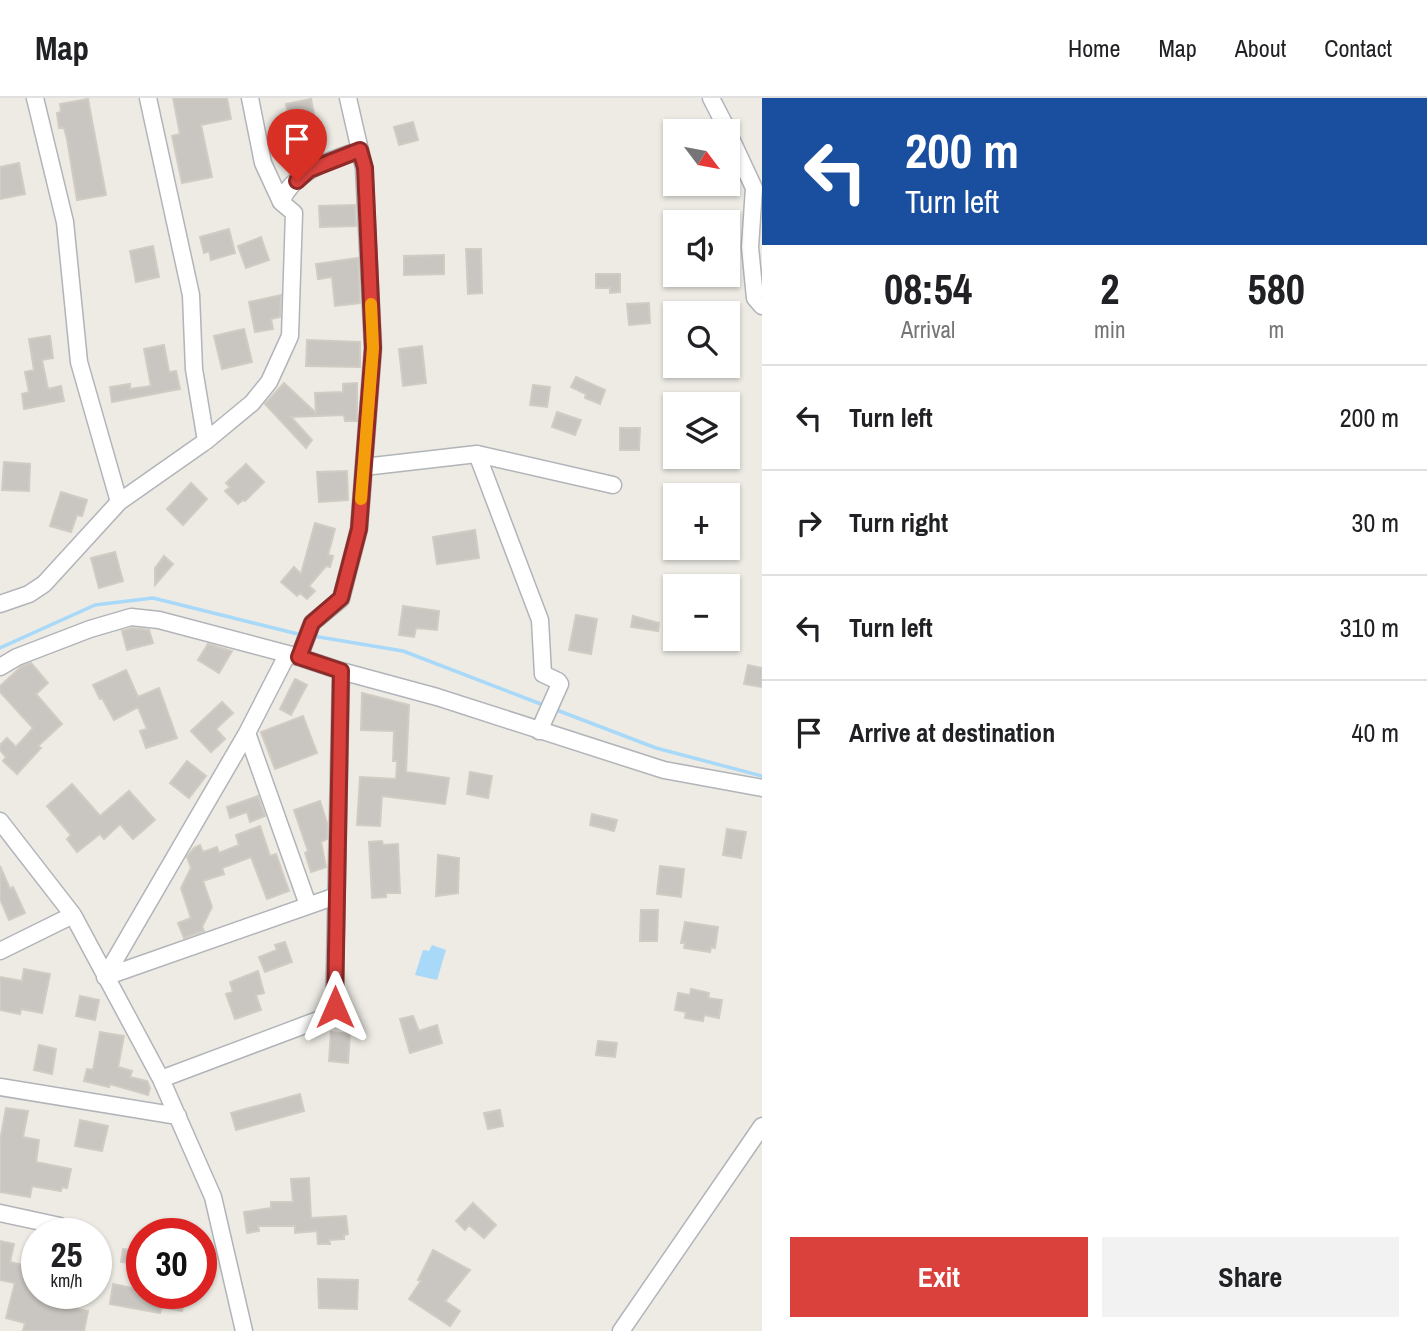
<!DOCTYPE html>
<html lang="en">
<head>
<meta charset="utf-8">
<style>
  body { margin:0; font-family:"Archivo Narrow",sans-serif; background:#f2f2f2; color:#202124; height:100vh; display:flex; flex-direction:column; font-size:26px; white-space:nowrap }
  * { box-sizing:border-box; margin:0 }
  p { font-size:23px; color:#757577 }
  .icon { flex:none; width:38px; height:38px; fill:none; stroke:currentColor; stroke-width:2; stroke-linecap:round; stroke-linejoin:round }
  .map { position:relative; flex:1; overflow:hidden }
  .details { display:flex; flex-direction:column; background:#fff; width:665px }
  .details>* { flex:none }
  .guide { background:#1a4fa0; color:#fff; overflow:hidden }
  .needle { width:46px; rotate:122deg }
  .fabs { position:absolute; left:663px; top:21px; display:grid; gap:14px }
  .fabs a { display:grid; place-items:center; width:77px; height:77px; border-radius:0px; background:#fff; box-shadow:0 2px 5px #0004; font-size:35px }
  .speed { position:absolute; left:21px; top:1120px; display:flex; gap:14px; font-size:35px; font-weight:700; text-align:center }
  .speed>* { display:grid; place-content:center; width:91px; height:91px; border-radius:50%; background:#fff; box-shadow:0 2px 5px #0004; line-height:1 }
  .speed small { font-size:18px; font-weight:400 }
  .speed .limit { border:10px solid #d22; background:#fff; color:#111 }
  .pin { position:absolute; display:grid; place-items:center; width:60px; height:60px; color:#fff; margin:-72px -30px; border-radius:50% 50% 50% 0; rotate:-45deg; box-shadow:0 0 7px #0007 }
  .pin .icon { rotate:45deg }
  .me { position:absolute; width:77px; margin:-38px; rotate:0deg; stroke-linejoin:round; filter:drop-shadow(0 0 5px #0008) }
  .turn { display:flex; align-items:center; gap:24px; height:147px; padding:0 28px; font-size:32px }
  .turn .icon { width:91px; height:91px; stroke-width:2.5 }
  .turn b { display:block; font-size:49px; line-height:60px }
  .eta { display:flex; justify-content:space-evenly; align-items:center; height:119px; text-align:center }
  .eta b { font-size:42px; font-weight:700; line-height:49px }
  .button { display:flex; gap:14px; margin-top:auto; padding:14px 28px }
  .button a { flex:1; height:80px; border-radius:0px; background:#db413c; color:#fff; font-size:28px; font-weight:700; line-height:80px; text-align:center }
  .button a+a { background:#f2f2f2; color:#202124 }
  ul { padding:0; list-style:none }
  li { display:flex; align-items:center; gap:21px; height:105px; padding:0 28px; border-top:2px solid #e0e0e0 }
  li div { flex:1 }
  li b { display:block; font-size:26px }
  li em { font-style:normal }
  header { display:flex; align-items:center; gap:42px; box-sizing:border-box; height:98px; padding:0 35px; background:#fff; border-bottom:2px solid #e0e0e0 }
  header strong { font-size:33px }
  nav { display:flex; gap:38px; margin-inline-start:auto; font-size:24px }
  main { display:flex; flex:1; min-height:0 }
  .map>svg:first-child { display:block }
</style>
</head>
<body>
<header>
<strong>Map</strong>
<nav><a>Home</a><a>Map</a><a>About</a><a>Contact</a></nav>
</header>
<main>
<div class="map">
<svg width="762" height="1233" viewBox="0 0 762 1233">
  <rect width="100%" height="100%" fill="#edebe4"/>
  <path fill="#a9d9f8" d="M432,847L446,852L437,882L415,877L423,852L429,853Z"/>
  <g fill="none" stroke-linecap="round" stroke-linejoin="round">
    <path stroke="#a9d9f8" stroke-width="3.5" d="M313,538L403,553L546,608
      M0,550L95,507L153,500L302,537
      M554,611L656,650L762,678"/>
  </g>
  <path fill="#c9c5c0" stroke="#d1ccc3" stroke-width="2" d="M173,0H227L231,21L201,27L212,79L182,85L172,38L180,36Z
    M88,1L106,97L77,102L67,41L64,30H59L57,15L61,14L60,6Z
    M311,1L319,42L295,47L286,6Z
    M413,24L418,42L399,47L394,29Z
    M19,65L25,96L0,101V69Z
    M355,107L356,128L320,129L319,108Z
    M229,131L235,155L211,162L209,153L204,155L200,139Z
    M261,139L269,162L246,170L238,148Z
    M153,148L159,179L136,184L130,153Z
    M466,151H481L482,195L468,196Z
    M444,157V176L404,177V158Z
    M358,160L360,205L335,208L332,179L318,181L316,166Z
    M596,176H620V194L610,195V190H596Z
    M281,197L280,219L271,221L273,231L255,234L249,204Z
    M649,205L650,225L629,227L627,206Z
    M244,231L252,264L222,271L214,238Z
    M50,238L53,260L42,262L48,291L61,288L64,303L24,311L22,296L29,294L25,274L34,272L29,241Z
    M307,242L360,244V269L306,268Z
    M164,247L169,274L176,273L180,291L112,304L110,289L130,286V291L151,288L144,251Z
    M422,248L426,285L403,288L399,251Z
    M676,264V268H684V279H664V265Z
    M576,279L605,292L600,306L585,300L586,296L571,289Z
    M284,285L316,315L315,295L343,294V286L357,285V323H345L344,317L291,319L312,342L306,350L265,306Z
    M533,287L550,289L547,309L530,307Z
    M557,314L581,322L575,337L552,329Z
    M620,330H640L639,352H620Z
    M4,364L30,366L29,393L2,392Z
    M246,366L264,384L245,403L243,402L238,406L225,393L230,389L226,385Z
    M347,373L348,402L319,404L317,374Z
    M191,385L207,401L183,427L167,411Z
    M61,394L87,402L82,418L77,417L71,434L50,428Z
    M315,425L335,431L328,457L333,458L330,469L326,468L309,488L315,493L307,501L300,495L297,498L281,484L294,469L301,476Z
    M475,432L479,460L437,466L433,439Z
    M115,454L123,483L99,490L91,460Z
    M164,458L173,466L155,487V470Z
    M403,508L439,513L437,532L416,530L414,539L399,537Z
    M576,517L597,521L591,556L569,552Z
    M633,518L659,525L658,533L631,529Z
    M132,530L149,532L153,545L127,552L122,533Z
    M208,546L232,553L219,575L198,562Z
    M31,565L48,585L36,596L62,626L38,648L41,650L17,676L3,663L6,659L0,652V647L7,640L16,649L33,630L0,594V588L22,568Z
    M748,567L762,570V589L744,586Z
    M126,572L138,599L159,590L177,640L146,650L140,633L147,631L138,609L114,622L102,600L100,601L93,587Z
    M295,581L307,587L291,617L280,611Z
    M362,595L409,607L406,674L449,680L445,706L382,698L380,728L357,727L360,679L396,681L397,663H393L394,633L361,632Z
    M222,604L233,615L216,631L225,641L211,654L191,633Z
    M303,618L317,655L275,671L261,634Z
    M187,663L206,678L189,700L170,685Z
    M470,674L492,678L488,700L467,696Z
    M72,686L100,718L129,693L155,722L133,741L120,726L104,741L100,736L77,754L67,741L71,737L47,708Z
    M258,698L265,718L250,724L247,714L230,720L227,709Z
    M320,703L327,725V741L321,744L326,769L311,774L305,755L308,753L294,712Z
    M592,716L617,722L614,733L590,727Z
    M260,728L270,758L276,756L289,793L267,801L251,759L222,770L224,776L203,783L212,809L202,829L204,833L184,840L178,825L191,820L181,790L191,770L187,759L194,750L200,747L203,754L217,749L219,755L239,747L236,737Z
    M727,731L746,734L741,760L723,757Z
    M382,743L383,747L398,746L400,795H386V799L372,800L369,744Z
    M438,757L459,760L458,795L436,798Z
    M0,768L10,791L13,789L25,815L9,822L0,801Z
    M660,768L684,771L681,799L657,796Z
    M641,812H658L657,843H640Z
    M685,824L718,829L715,850L711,849L710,854L684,850L685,845H681Z
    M285,844L292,864L265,874L259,859L277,852L275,847Z
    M24,871L50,876L42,915L21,911L20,916L0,912V879L22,883Z
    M258,873L264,895L256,897L261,912L235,921L226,896L233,894L230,884Z
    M691,891L709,895L708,900L722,902L719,920L704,917L703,923L685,920L686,914L675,912L678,895L690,897Z
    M80,898L99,902L95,922L76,918Z
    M413,918L419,933L437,927L442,945L410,955L400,921Z
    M100,934L124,938L118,969L132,973L130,979L147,983L150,990L148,997L110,986L109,989L84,983L87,971L93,972Z
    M331,934L350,936L348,965L329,963Z
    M598,943L617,945L615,959L596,957Z
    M39,947L56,951L52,976L34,972Z
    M300,996L304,1013L236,1032L231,1015Z
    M6,1010L28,1013L23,1039L39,1042L36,1064L71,1071L67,1090L62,1089L61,1093L32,1088L30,1099L0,1094V1043Z
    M500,1012L503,1028L488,1031L484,1015Z
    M80,1022L108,1028L102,1053L75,1048Z
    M309,1080L311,1120L346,1118L348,1136L344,1137V1141L329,1142L330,1146H318L317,1133L295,1135V1128H258L259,1133L247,1135L244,1114L271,1110V1104H293L291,1081Z
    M473,1105L496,1127L484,1140L469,1127L465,1132L456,1123Z
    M0,1143L14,1146L10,1164L37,1170V1200L48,1203L47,1205L88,1213L84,1233H23L25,1225L6,1220L15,1185L0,1182Z
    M123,1151L142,1154V1167L121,1164Z
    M433,1152L470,1172L445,1203L460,1213L450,1228L409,1201L421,1183L418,1182Z
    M318,1181L358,1182L357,1211L319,1210Z
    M113,1186L142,1192V1195H186L182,1213L162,1209L160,1215L110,1206Z"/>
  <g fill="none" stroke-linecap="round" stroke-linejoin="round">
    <g stroke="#b1b4b8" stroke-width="19">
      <path id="minor" d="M35,0L65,124L79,264L119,404
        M148,0L191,197L194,271L206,343
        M250,0L263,65L281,104
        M711,0L728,33
        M728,34L754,90L750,149L755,200L762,208
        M477,356L613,387
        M364,369L477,356L540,522L543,576L558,583L560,586L539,633
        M0,506L29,496L44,486L119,404L206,343L252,305L269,284L290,238L294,115L281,104C294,72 331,62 360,52
        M299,559L312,525L341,501L359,431L373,250L364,70L348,0
        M0,569L17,559L90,531L131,519L159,522L299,559L341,573L437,599L664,672L762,690
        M247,635L308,807
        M0,723L73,817L161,981L213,1099L244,1233
        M0,853L73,817
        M105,879L247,635L287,557
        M105,879L336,798
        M161,981L334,916L341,573
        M0,989L178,1018
        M0,1115L60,1128
        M621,1233L762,1028"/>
    </g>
    <use href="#minor" stroke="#fff" stroke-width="16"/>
  </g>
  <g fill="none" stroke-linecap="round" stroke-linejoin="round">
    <g stroke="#8e2a27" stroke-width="18">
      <path id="route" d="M297,83L309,72L360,52L365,70L373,250L359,431L341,500L312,525L299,559L341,573L335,909"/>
    </g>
    <use href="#route" stroke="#db413c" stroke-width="12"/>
    <path stroke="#f59e0b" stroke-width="12" d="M361,401L373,250L371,206"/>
  </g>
</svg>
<div class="fabs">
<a><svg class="needle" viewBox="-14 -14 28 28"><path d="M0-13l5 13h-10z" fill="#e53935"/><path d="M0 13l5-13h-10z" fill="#757577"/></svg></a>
<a><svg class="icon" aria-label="sound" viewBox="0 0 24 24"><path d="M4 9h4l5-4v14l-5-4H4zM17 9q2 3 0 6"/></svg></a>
<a><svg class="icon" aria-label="search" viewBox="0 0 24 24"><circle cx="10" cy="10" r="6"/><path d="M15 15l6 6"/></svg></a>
<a><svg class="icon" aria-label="layers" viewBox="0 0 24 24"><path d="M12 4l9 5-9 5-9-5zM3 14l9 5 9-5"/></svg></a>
<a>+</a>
<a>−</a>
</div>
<div class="speed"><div>25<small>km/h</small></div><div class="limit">30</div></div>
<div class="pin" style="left:297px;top:83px;background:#d93025"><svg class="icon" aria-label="arrive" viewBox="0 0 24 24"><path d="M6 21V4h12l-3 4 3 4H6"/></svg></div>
<svg class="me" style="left:335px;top:909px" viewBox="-20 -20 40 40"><path d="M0-17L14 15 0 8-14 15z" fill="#db413c" stroke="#fff" stroke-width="4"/></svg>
</div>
<section class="details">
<div class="guide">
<div class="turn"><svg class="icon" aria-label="left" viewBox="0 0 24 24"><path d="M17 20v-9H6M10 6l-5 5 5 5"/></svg><div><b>200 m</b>Turn left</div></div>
</div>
<div class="eta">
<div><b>08:54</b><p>Arrival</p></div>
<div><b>2</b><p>min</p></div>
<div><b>580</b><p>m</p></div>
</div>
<ul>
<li><svg class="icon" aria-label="left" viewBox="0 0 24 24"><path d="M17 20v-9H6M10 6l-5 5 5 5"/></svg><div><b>Turn left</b></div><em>200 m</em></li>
<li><svg class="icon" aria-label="right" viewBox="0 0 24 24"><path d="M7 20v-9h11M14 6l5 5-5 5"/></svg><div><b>Turn right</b></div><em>30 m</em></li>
<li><svg class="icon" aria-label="left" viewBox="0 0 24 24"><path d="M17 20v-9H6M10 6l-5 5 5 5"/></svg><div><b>Turn left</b></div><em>310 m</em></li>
<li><svg class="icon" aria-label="arrive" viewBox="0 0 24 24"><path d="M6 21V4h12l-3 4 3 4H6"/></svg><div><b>Arrive at destination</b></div><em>40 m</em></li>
</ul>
<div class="button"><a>Exit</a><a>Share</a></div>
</section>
</main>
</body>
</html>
